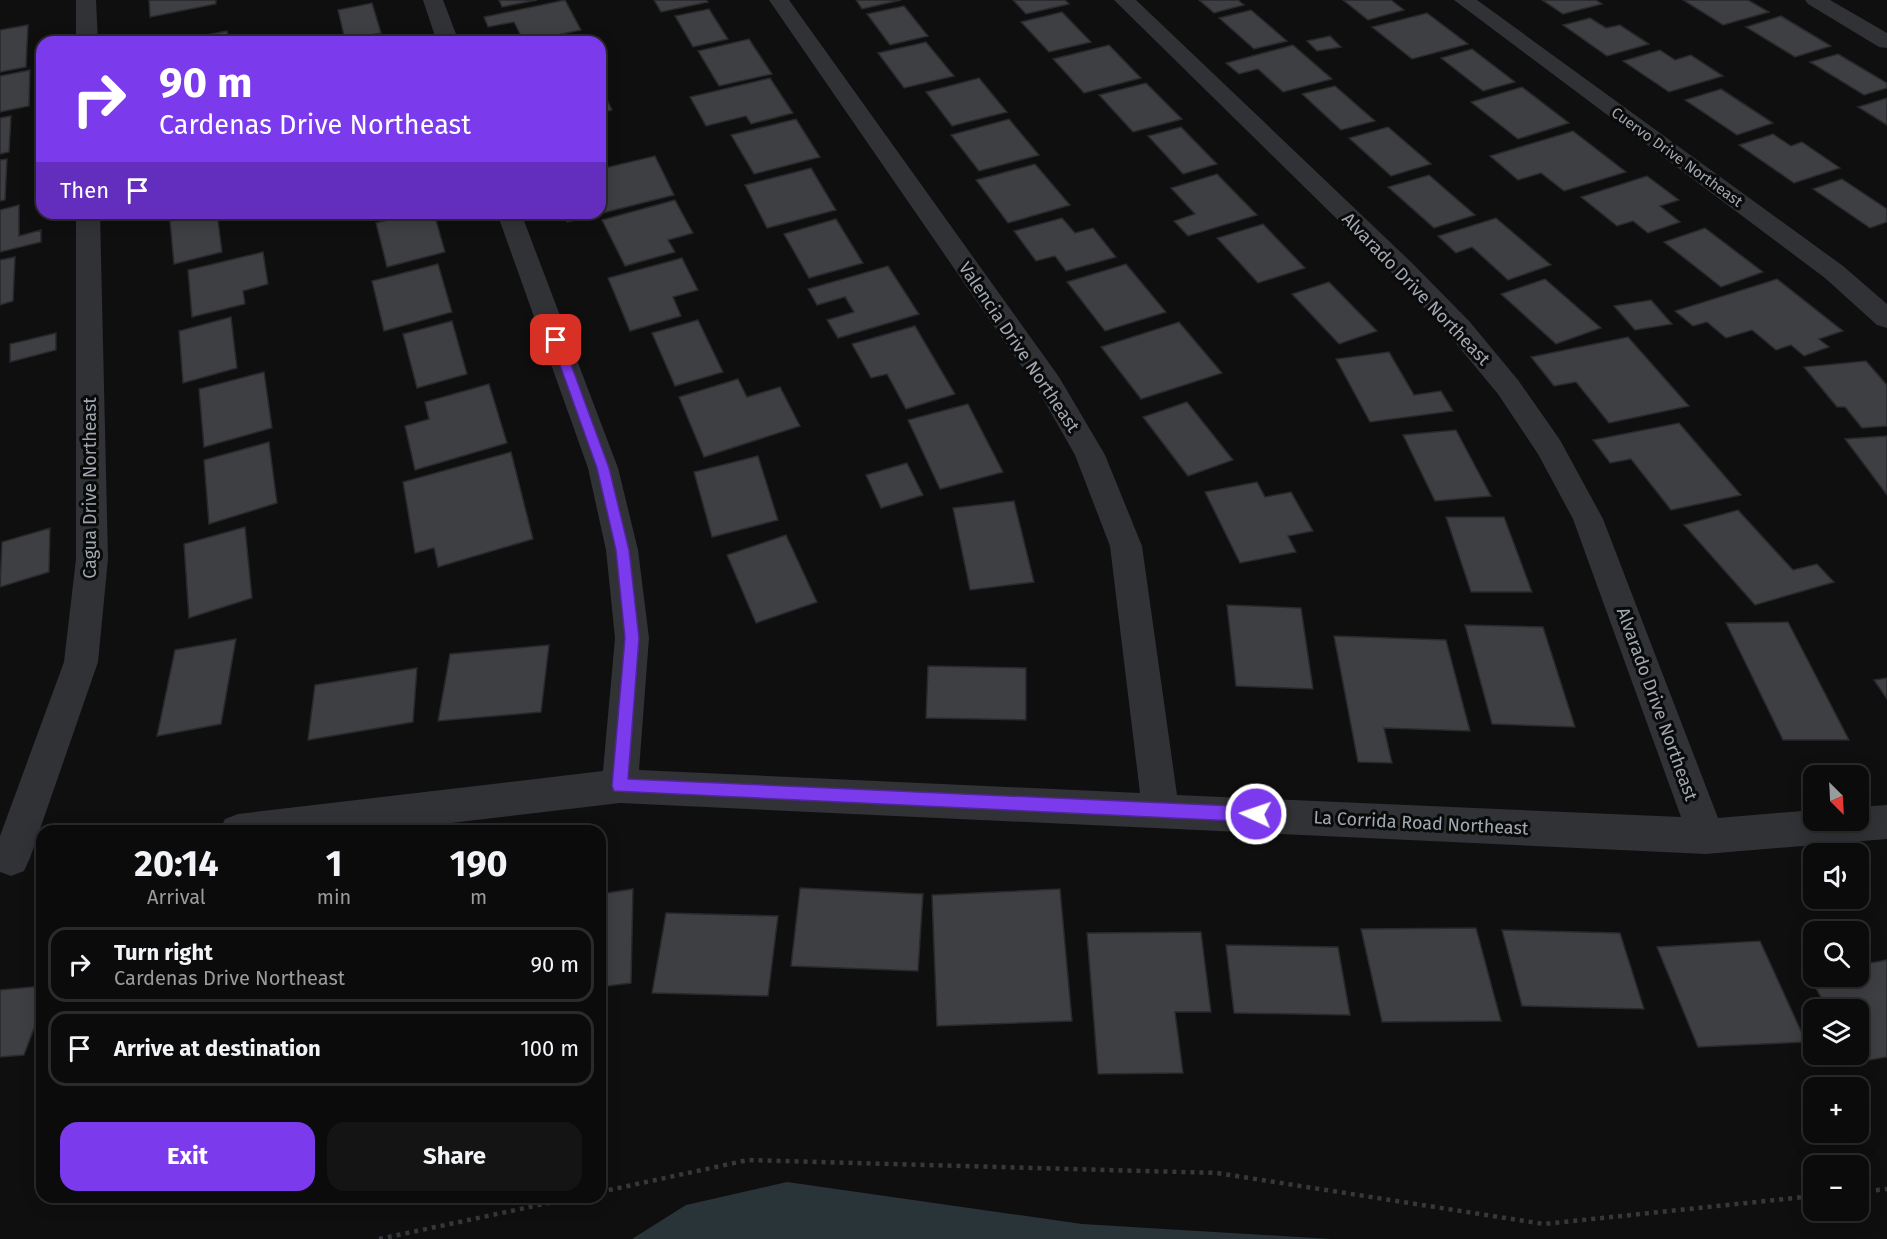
<!DOCTYPE html>
<html lang="en">
<head>
<meta charset="utf-8">
<style>
  body { margin:0; font-family:"Fira Sans",sans-serif; background:#141415; color:#f1f3f6; height:100vh; display:flex; flex-direction:column; font-size:22px; white-space:nowrap }
  * { box-sizing:border-box; margin:0 }
  p { font-size:20px; color:#9a9b9d }
  .icon { flex:none; width:33px; height:33px; fill:none; stroke:currentColor; stroke-width:2; stroke-linecap:round; stroke-linejoin:round }
  .map { position:relative; flex:1; overflow:hidden }
  .panel { position:absolute; left:36px; top:825px; width:570px; height:378px; display:flex; flex-direction:column; background:#0b0b0c; border-radius:18px; box-shadow:0 3px 15px #0003,0 0 0 2px #2b2b2d }
  .panel>* { flex:none }
  .top-card { position:absolute; left:36px; top:36px; width:570px; height:183px; border-radius:18px; box-shadow:0 3px 15px #0003,0 0 0 2px #2b2b2d; background:#7c3aed; color:#fff; overflow:hidden }
  .needle { width:39px; rotate:156deg }
  .fabs { position:absolute; left:1803px; top:765px; display:grid; gap:12px }
  .fabs a { display:grid; place-items:center; width:66px; height:66px; border-radius:12px; background:#0b0b0c; box-shadow:0 3px 15px #0003,0 0 0 2px #2b2b2d; font-size:30px }
  .pin { position:absolute; display:grid; place-items:center; width:51px; height:51px; color:#fff; margin:-26px; border-radius:12px; box-shadow:0 3px 9px #0006 }
  .me { position:absolute; width:66px; margin:-33px; rotate:273deg; stroke-linejoin:round; filter:drop-shadow(0 0 4px #0008) }
  .turn { display:flex; align-items:center; gap:21px; height:126px; padding:0 24px; font-size:27px }
  .turn .icon { width:78px; height:78px; stroke-width:2.5 }
  .turn b { display:block; font-size:42px; line-height:51px }
  .then { display:flex; align-items:center; height:57px; padding:0 24px; background:#0003; gap:12px; font-size:22px }
  .eta { display:flex; justify-content:space-evenly; align-items:center; height:102px; text-align:center }
  .eta b { font-size:36px; font-weight:700; line-height:42px }
  .primary-button { display:flex; gap:12px; margin-top:auto; padding:12px 24px }
  .primary-button a { flex:1; height:69px; border-radius:18px; background:#7c3aed; color:#fff; font-size:24px; font-weight:700; line-height:69px; text-align:center }
  .primary-button a+a { background:#141415; color:#f1f3f6 }
  ul { padding:0; list-style:none }
  li { display:flex; align-items:center; gap:18px; height:75px; margin:0 12px 9px; padding:0 12px; border:3px solid #2b2b2d; border-radius:18px }
  li div { flex:1 }
  li b { display:block; font-size:22px }
  li em { font-style:normal }
  .map>svg:first-child { display:block }
</style>
</head>
<body>
<div class="map">
<svg width="1887" height="1239" viewBox="0 0 1887 1239">
  <rect width="100%" height="100%" fill="#0f0f10"/>
  <path fill="#293438" d="M787,1182L1082,1224L1331,1239H632L686,1205Z"/>
  <path fill="#3e3f43" stroke="#29292c" stroke-width="1.5" d="M149,0H216V4L150,17Z
    M499,0H537L502,7Z
    M565,0L581,30L524,42L514,22L488,27L484,17Z
    M654,0H706L708,2L661,12Z
    M856,0H901L862,9Z
    M1013,0H1065L1069,4L1026,14Z
    M1199,0H1238L1244,5L1214,13Z
    M1343,0H1391L1404,10L1368,20Z
    M1542,0H1596L1602,4L1563,14Z
    M1683,0H1748L1769,12L1723,25Z
    M372,3L381,33L345,40L338,10Z
    M904,6L928,36L890,45L867,14Z
    M709,9L728,39L693,47L675,16Z
    M1251,10L1287,41L1254,49L1219,18Z
    M1062,12L1091,42L1049,52L1021,22Z
    M1427,13L1468,44L1412,59L1372,27Z
    M1781,16L1831,46L1795,57L1746,27Z
    M1590,18L1606,28L1620,25L1649,44L1607,56L1563,25Z
    M28,25L26,67L0,72V30Z
    M227,31L229,42H172Z
    M1330,36L1341,47L1317,51L1307,41Z
    M749,39L772,74L719,86L698,51Z
    M926,42L954,76L904,88L878,53Z
    M1109,45L1141,78L1084,93L1053,59Z
    M1293,45L1332,79L1283,92L1258,69L1239,74L1226,63Z
    M1472,49L1515,82L1483,91L1441,58Z
    M1660,50L1675,60L1691,55L1723,76L1669,92L1623,61Z
    M1838,54L1887,83V88L1864,95L1810,62Z
    M30,70L29,106L0,112V76Z
    M770,78L793,113L751,124L746,116L706,126L690,97Z
    M979,78L1007,112L952,126L926,92Z
    M1146,83L1182,119L1133,132L1099,95Z
    M600,85L612,110L600,113Z
    M1335,86L1375,121L1341,130L1302,94Z
    M1522,87L1569,123L1518,139L1471,102Z
    M1721,89L1773,123L1737,135L1685,100Z
    M1887,98V125L1858,107Z
    M11,116L9,152L0,154V118Z
    M796,119L820,157L754,174L731,135Z
    M1009,119L1039,155L979,171L951,135Z
    M1181,127L1217,164L1183,174L1148,136Z
    M1388,127L1431,164L1391,176L1349,138Z
    M1573,131L1626,172L1564,191L1541,173L1518,180L1490,156Z
    M1773,134L1791,146L1802,142L1840,168L1794,183L1739,145Z
    M655,156L674,195L567,222L564,213H600V169Z
    M7,159L5,200L0,201V160Z
    M1035,164L1070,205L1008,223L976,180Z
    M811,168L836,210L767,228L745,185Z
    M1217,174L1257,215L1188,236L1174,221L1195,214L1171,188Z
    M1429,175L1475,215L1434,228L1388,187Z
    M1647,176L1679,200L1660,206L1680,222L1648,233L1633,221L1617,226L1581,197Z
    M1842,179L1887,209V222L1870,228L1813,189Z
    M675,200L693,233L668,240L675,252L625,266L602,220Z
    M19,205V236L41,230V242L0,252V210Z
    M203,213H217L222,252L174,264L170,221Z
    M415,213H434L445,252L387,267L376,223Z
    M1062,218L1075,233L1093,228L1116,257L1066,271L1055,256L1036,261L1014,231Z
    M1496,218L1551,265L1508,280L1472,247L1456,253L1438,236Z
    M836,219L863,263L809,278L784,234Z
    M1263,224L1305,268L1258,283L1217,238Z
    M1705,228L1763,272L1721,287L1664,242Z
    M263,252L268,284L243,291L245,304L192,317L188,270Z
    M15,257L13,301L0,305V260Z
    M682,258L698,290L673,297L681,316L630,331L608,278Z
    M438,264L452,312L384,331L372,281Z
    M1126,264L1166,312L1105,331L1067,282Z
    M888,266L919,314L838,338L827,320L854,312L845,297L817,305L808,289Z
    M1545,279L1601,328L1556,344L1501,294Z
    M1777,279L1843,331L1819,339L1829,347L1804,356L1791,345L1776,350L1752,330L1726,338L1707,322L1693,326L1675,311Z
    M1329,282L1377,331L1339,344L1292,294Z
    M1651,300L1672,324L1635,330L1614,306Z
    M231,317L237,368L183,383L179,331Z
    M698,320L723,372L675,386L652,333Z
    M452,321L467,374L417,388L403,334Z
    M1179,322L1222,373L1141,399L1101,347Z
    M915,326L955,394L906,409L887,374L871,378L852,344Z
    M56,333V350L10,362V344Z
    M1628,337L1689,406L1609,423L1576,382L1554,386L1531,357Z
    M1389,352L1414,395L1441,391L1453,411L1370,422L1336,359Z
    M1866,361L1887,385V426L1862,428L1845,407H1837L1804,367Z
    M264,372L272,428L204,447L199,389Z
    M738,379L747,397L780,387L800,426L704,457L679,397Z
    M489,384L507,443L415,470L405,426L429,419L425,402Z
    M1187,402L1233,460L1188,476L1143,417Z
    M968,404L1003,472L940,489L908,420Z
    M1679,423L1741,495L1671,510L1631,459L1610,463L1593,440Z
    M1456,430L1491,496L1435,501L1403,435Z
    M1887,436V495L1845,439Z
    M269,442L277,503L209,524L204,460Z
    M511,452L533,539L438,567L434,548L415,553L403,482Z
    M758,456L778,520L712,537L694,472Z
    M907,463L923,495L881,508L866,475Z
    M1257,482L1265,497L1291,492L1313,531L1288,536L1296,552L1240,563L1205,492Z
    M1014,501L1034,582L970,590L953,508Z
    M1738,510L1793,570L1817,564L1834,582L1755,605L1684,525Z
    M1446,517H1504L1532,592H1471Z
    M245,527L252,598L189,618L184,544Z
    M50,528L49,572L0,587L2,542Z
    M786,535L817,602L756,623L727,555Z
    M1227,605L1301,608L1313,689L1236,686Z
    M1788,622L1849,740H1783L1726,623Z
    M1465,625L1543,627L1575,727L1492,724Z
    M1334,636L1446,640L1470,731L1384,728L1392,763L1358,762Z
    M236,639L221,724L157,736L175,650Z
    M549,645L541,712L438,721L450,654Z
    M928,666L1026,668V720L926,718Z
    M417,668L413,722L308,740L315,685Z
    M1887,678V699L1874,680Z
    M800,888L923,894L918,971L791,966Z
    M633,889L631,983L600,987V894Z
    M1060,889L1072,1021L937,1026L932,895Z
    M666,913L778,916L768,996L652,993Z
    M1476,928L1501,1021L1382,1022L1361,929Z
    M1502,930L1620,933L1644,1009L1522,1006Z
    M1201,932L1211,1012H1175L1183,1073L1098,1074L1087,933Z
    M1760,941L1806,1042L1698,1047L1657,947Z
    M1226,945L1338,947L1350,1015L1234,1013Z
    M1887,960V1057L1858,1062L1854,1054H1858V1010H1828L1807,972L1814,971V976H1858V965Z
    M42,986V1007L24,1055L0,1057V990Z"/>
  <g fill="none" stroke-linecap="round" stroke-linejoin="round">
    <path stroke="#36393c" stroke-width="4.5" stroke-dasharray="4 5" stroke-linecap="butt" d="M600,1192L748,1160L1217,1173L1544,1224L1814,1196
      M1858,1192L1887,1189
      M379,1239L577,1197"/>
    <path fill="#303235" fill-rule="evenodd" d="M76,0H96L98,42H76Z
      M423,0H443L459,42H437Z
      M769,0H789L1059,377L1105,455L1142,546L1177,795L1681,817L1573,519L1538,454L1498,394L1449,335L1394,275L1114,0H1136L1412,263L1469,321L1518,380L1560,440L1603,519L1718,818L1814,810V820H1858V807L1887,805V839L1706,854L620,803L384,831H219L225,819L238,814L603,771L615,638L606,550L588,468L497,213H521L618,468L638,550L649,638L639,770L1140,793L1110,546L1075,455L1038,390Z
      M1454,0H1477L1843,266L1887,304V328L1877,325L1825,278Z
      M1805,0H1830L1887,33V48L1879,47L1808,4Z
      M76,213H100L108,559L98,662L30,858L24,871L11,876L0,872V836L64,662L76,559Z"/>
  </g>
  <path fill="#7c3aed" stroke="#51269a" stroke-width="1.5" d="M556,336L562,340L609,468L629,550L639,638L628,779L1256,807L1261,809L1263,814L1261,820L1256,822L614,791L612,786L625,638L616,550L597,468L551,340Z"/>
  <g text-anchor="middle" stroke-width="6" stroke-linejoin="round" paint-order="stroke">
    <g font-size="15" fill="#a0a8b1" stroke="#0a0a0b">
      <text transform="translate(1677 157) rotate(36)" y="5">Cuervo Drive Northeast</text>
    </g>
    <g font-size="18" fill="#a0a8b1" stroke="#0a0a0b">
      <text transform="translate(1416 289) rotate(46)" y="6">Alvarado Drive Northeast</text>
      <text transform="translate(1019 347) rotate(56)" y="6">Valencia Drive Northeast</text>
      <text transform="translate(90 488) rotate(-90)" y="6">Cagua Drive Northeast</text>
      <text transform="translate(1657 704) rotate(70)" y="6">Alvarado Drive Northeast</text>
      <text transform="translate(1421 823) rotate(3)" y="6">La Corrida Road Northeast</text>
    </g>
  </g>
</svg>
<div class="fabs">
<a><svg class="needle" viewBox="-14 -14 28 28"><path d="M0-13l5 13h-10z" fill="#e53935"/><path d="M0 13l5-13h-10z" fill="#9a9b9d"/></svg></a>
<a><svg class="icon" aria-label="sound" viewBox="0 0 24 24"><path d="M4 9h4l5-4v14l-5-4H4zM17 9q2 3 0 6"/></svg></a>
<a><svg class="icon" aria-label="search" viewBox="0 0 24 24"><circle cx="10" cy="10" r="6"/><path d="M15 15l6 6"/></svg></a>
<a><svg class="icon" aria-label="layers" viewBox="0 0 24 24"><path d="M12 4l9 5-9 5-9-5zM3 14l9 5 9-5"/></svg></a>
<a>+</a>
<a>−</a>
</div>
<div class="pin" style="left:556px;top:340px;background:#d93025"><svg class="icon" aria-label="arrive" viewBox="0 0 24 24"><path d="M6 21V4h12l-3 4 3 4H6"/></svg></div>
<svg class="me" style="left:1256px;top:814px" viewBox="-20 -20 40 40"><circle r="17" fill="#7c3aed" stroke="#fff" stroke-width="3"/><path d="M0-11L8 9 0 5-8 9z" fill="#fff"/></svg>
<div class="top-card">
<div class="turn"><svg class="icon" aria-label="right" viewBox="0 0 24 24"><path d="M7 20v-9h11M14 6l5 5-5 5"/></svg><div><b>90 m</b>Cardenas Drive Northeast</div></div>
<div class="then">Then<svg class="icon" aria-label="arrive" viewBox="0 0 24 24"><path d="M6 21V4h12l-3 4 3 4H6"/></svg></div>
</div>
<section class="panel">
<div class="eta">
<div><b>20:14</b><p>Arrival</p></div>
<div><b>1</b><p>min</p></div>
<div><b>190</b><p>m</p></div>
</div>
<ul>
<li><svg class="icon" aria-label="right" viewBox="0 0 24 24"><path d="M7 20v-9h11M14 6l5 5-5 5"/></svg><div><b>Turn right</b><p>Cardenas Drive Northeast</p></div><em>90 m</em></li>
<li><svg class="icon" aria-label="arrive" viewBox="0 0 24 24"><path d="M6 21V4h12l-3 4 3 4H6"/></svg><div><b>Arrive at destination</b></div><em>100 m</em></li>
</ul>
<div class="primary-button"><a>Exit</a><a>Share</a></div>
</section>
</div>
</body>
</html>
